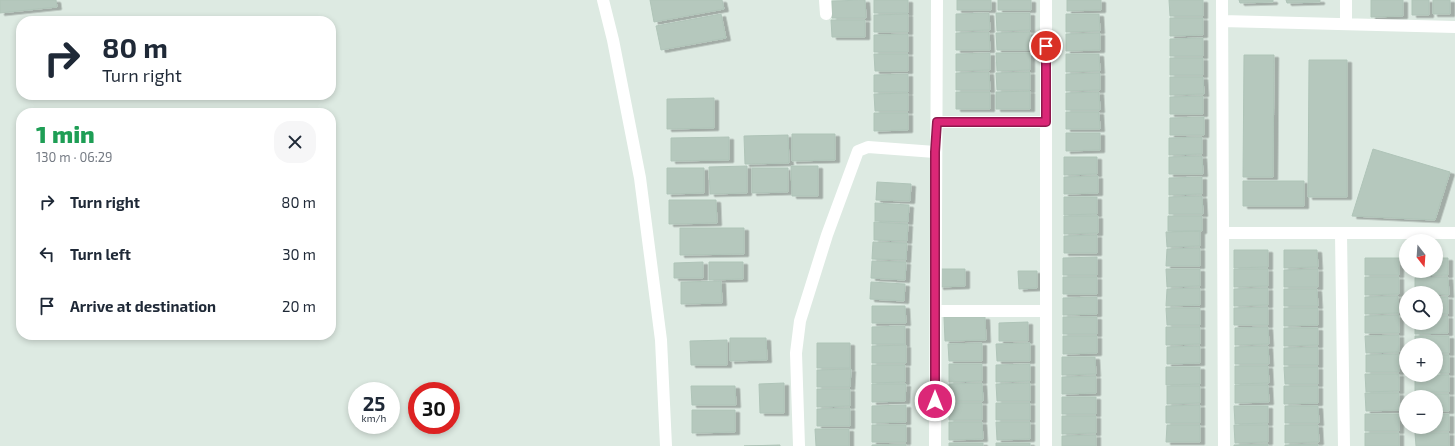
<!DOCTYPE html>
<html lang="en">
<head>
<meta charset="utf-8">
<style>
  body { margin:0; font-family:"Exo 2",sans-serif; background:#f6f6f7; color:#1f2937; height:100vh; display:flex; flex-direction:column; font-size:15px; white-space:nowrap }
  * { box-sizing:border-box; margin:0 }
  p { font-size:13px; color:#747a83 }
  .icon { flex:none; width:22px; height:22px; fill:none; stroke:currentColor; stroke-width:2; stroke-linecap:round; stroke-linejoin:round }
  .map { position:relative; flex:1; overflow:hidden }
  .panel { position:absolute; left:16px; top:108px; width:320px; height:232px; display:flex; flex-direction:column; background:#fff; border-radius:16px; box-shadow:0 2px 6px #0003 }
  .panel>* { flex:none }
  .hud { position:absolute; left:16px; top:16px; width:320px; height:84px; border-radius:16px; box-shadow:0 2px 6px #0003; background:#fff; color:#1f2937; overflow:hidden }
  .needle { width:26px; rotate:163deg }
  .tools { position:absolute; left:1399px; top:234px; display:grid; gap:8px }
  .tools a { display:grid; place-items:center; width:44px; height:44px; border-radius:50%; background:#fff; box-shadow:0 2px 6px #0003; font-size:20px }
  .speed { position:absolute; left:348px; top:382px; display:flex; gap:8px; font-size:20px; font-weight:700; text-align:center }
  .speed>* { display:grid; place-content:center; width:52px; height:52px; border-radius:50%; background:#fff; box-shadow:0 2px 6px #0003; line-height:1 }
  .speed small { font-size:10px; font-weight:400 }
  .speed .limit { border:6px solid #d22; background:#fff; color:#111 }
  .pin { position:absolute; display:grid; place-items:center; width:34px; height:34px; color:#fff; margin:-17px; border:2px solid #fff; border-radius:50%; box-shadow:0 1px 4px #0007 }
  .me { position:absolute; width:44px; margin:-22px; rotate:0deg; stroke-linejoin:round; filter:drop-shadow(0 0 3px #0008) }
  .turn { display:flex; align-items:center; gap:14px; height:84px; padding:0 20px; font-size:18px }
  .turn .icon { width:52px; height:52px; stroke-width:2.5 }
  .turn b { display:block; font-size:28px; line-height:34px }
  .round { display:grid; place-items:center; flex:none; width:42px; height:42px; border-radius:16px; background:#f6f6f7 }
  .summary { display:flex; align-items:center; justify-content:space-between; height:68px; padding:0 20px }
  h1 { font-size:24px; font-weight:800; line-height:30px; color:#1e9e55 }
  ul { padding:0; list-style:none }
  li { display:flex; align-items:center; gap:12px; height:52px; padding:0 20px }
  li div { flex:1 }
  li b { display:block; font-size:15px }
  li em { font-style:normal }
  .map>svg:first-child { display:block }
</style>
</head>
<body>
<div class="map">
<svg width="1455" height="446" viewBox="0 0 1455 446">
  <defs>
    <filter id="shadow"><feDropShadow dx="4.5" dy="2.5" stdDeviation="0" flood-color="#0004"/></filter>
  </defs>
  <rect width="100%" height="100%" fill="#ddeae2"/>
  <path fill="#b5c8bd" stroke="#afc4b8" filter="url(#shadow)" d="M0,0H56L57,7L0,13Z
    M650,0H722L724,9L654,22Z
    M865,0L866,18H832V1Z
    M874,0H908V13H874Z
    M957,0H991V10H957Z
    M998,0H1031V10H998Z
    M1067,0H1101V10L1067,11Z
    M1169,0H1203V16H1170Z
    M1239,0H1273V2L1240,3Z
    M1286,0H1320V2L1287,3Z
    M1371,0H1403V16L1371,17Z
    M1412,0H1429V15H1412Z
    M1433,0H1450V14H1433Z
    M989,13L990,30L956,31V14Z
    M996,13H1030V30L997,31Z
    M721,14L726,38L661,50L656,26Z
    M908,14V32H874V15Z
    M1066,14H1099L1100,31L1066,32Z
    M1170,18H1203V35L1170,36Z
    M831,20H865V37H832Z
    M989,32L990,50H956V33Z
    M1030,32V50H997L996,33Z
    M1100,33V50L1066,51V34Z
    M908,34V52H874V35Z
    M1203,38V56H1170V39Z
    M990,53V70L956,71V54Z
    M996,53H1030V70L997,71Z
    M874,54H908V71H875Z
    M1066,54H1099L1100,71L1066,72Z
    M1244,55H1274L1273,177H1243Z
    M1170,58H1203V75H1170Z
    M1309,60H1347V197H1308Z
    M989,72L990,90H956V73Z
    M1030,72V90H997L996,73Z
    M1100,73V90L1066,91V74Z
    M908,74V92H874V75Z
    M1170,77H1203L1204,94L1170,95Z
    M1030,91V109H996V92Z
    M956,92H990V109H956Z
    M1099,92L1100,110H1066V93Z
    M908,93V111H875L874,94Z
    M1203,96V114H1170V97Z
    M714,98V128L667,129V99Z
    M1066,112H1099L1100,129H1066Z
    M874,113H908V130L874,131Z
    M1204,117V135H1170V118Z
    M1066,133H1100V150L1066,151Z
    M792,134H835V160L792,161Z
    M788,135L789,163L745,164L744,136Z
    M729,137V160L671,161V138Z
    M1202,137V154L1169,155V138Z
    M1373,149L1450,172L1435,220L1352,216Z
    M1202,156L1203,174H1169V157Z
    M1064,157H1097V174L1064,175Z
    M747,166V193L710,194L709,167Z
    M791,166H818V196H792Z
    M667,168H704V193L667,194Z
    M752,168H788V192L752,193Z
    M1098,176V193L1064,194V177Z
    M1202,177V194L1169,195V178Z
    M1243,181H1304V206H1243Z
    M877,182L911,184L910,201L876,200Z
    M1202,196L1203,214H1169V197Z
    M1064,197H1097V214L1064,215Z
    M669,200H716L717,223L669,224Z
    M875,203L909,205L908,222L875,221Z
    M1064,216H1098V233L1064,234Z
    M1168,216H1202V231H1168Z
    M874,222L908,224L907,241L874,240Z
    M680,228H744V254L680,255Z
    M1200,231V246L1167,247L1166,232Z
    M1097,235V253H1064V236Z
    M873,242L907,243L906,260L872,259Z
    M1200,248V266H1166L1167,249Z
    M1234,250H1268V267L1234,268Z
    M1284,250H1317L1318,267L1284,268Z
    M1097,257V275H1063V258Z
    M1365,258H1399V275H1365Z
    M1436,258H1448V275L1415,276V271H1436Z
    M872,261L906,262L905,280L871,278Z
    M703,262V278H674V263Z
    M709,262H743V279L709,280Z
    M939,269H965V286L939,287Z
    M1166,269H1200V286L1167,287Z
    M1234,269H1268V286L1234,287Z
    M1318,269V287H1284V270Z
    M1018,271H1037V288L1019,289Z
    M1063,277H1097V294H1063Z
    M1365,277H1399V294L1365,295Z
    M1448,277L1449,295L1415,293V278Z
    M721,281L722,303L681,304V282Z
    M871,282L905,284L904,301L870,299Z
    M1200,288V305L1166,306L1167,289Z
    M1268,288V305L1234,306V289Z
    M1284,289H1317L1318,306H1284Z
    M1398,296L1399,313L1365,314V297Z
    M1097,297V314L1063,315V298Z
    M1436,297H1448V314H1436Z
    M872,306H905L906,323H872Z
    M1268,307V325H1234V308Z
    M1166,308H1200V325H1167Z
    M1284,308H1318V325L1284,326Z
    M1399,315V333H1365V316Z
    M1436,316H1448V333L1415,334V323H1436Z
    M944,317H985L986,340L945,341Z
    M1063,317H1097V334H1063Z
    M1028,322V341H999V323Z
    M905,326V344H872V327Z
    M1166,327H1200V344L1166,345Z
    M1268,327L1269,344L1235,345V328Z
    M1284,328H1318V345L1284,346Z
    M1399,335V352L1366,353L1365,336Z
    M1063,336H1097V353L1063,354Z
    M1415,336H1449V353H1436V345H1415Z
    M730,338H766L767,360L730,361Z
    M727,340V365H691L690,341Z
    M817,343H850V368H817Z
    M982,343V361H949L948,344Z
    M1030,343V361H997L996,344Z
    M906,345V363H872V346Z
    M1200,346V363L1167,364V347Z
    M1268,346L1269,364H1235V347Z
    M1318,347V365H1284V348Z
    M1399,354V372H1366V355Z
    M1436,355H1449V373H1436Z
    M1062,357H1095L1096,374L1062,375Z
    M949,364H982V381L949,382Z
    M1030,364V381L996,382V365Z
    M872,365H905V382L872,383Z
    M1235,366H1268L1269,383L1235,384Z
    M1166,367H1200V384L1166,385Z
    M1284,367H1318V384H1285Z
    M851,369L850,387H817V370Z
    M1365,374H1399V391L1366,392Z
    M1415,375H1449V392H1415Z
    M1096,376V393L1062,394V377Z
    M784,383V413H760L759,384Z
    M982,383L983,401H949V384Z
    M1030,383V401H997L996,384Z
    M872,384H906L905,401L872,402Z
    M1235,385H1268L1269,402L1235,403Z
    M691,386H735L736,405H692Z
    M1167,386H1200V403L1167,404Z
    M1284,386H1318V403L1284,404Z
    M817,389H850V406L817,407Z
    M1365,393H1399V410L1366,411Z
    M1415,394H1449V411H1436V397H1415Z
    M1062,397H1096V414H1062Z
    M949,403H982V420H949Z
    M996,403H1030V420H996Z
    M906,405V422L872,423V406Z
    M1200,405V423H1166V406Z
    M1234,406H1268V423L1235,424Z
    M1285,406H1318L1319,423H1285Z
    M850,408V426H817V409Z
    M692,410H735V432L692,433Z
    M1365,414H1399V431H1365Z
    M1436,414H1449V431H1416V427H1436Z
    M1062,416H1096V433L1062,434Z
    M949,422H982L983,439L949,440Z
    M996,422H1030V439L997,440Z
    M872,425H906V442H872Z
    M1167,425H1200V442H1166Z
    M1234,425H1268V442L1235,443Z
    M1285,425H1318L1319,442L1285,443Z
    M815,429H849V446H816Z
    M1365,433H1399V446H1365Z
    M1415,433H1449V446H1416Z
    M1096,435V446H1062V436Z
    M949,443H983V446H949Z
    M996,443H1030V446H996Z
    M906,444V446H872V445Z
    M1268,444V446H1234V445Z
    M1318,444V446H1285V445Z
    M780,445V446H744Z"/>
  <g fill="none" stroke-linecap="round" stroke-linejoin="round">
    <path stroke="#fff" stroke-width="12" d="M603,0L613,40L640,178L661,340L666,446
      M825,0L826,14
      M1222,0L1224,446
      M1346,0V24
      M1222,21L1455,27
      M937,122H1046
      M1223,233H1455
      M1341,234L1344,446
      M936,311H1046
      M799,446L796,353L800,321L827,235L858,151L868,147L935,152
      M935,446L937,0
      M1046,446V0"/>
  </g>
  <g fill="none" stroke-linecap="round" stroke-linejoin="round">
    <g stroke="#8e194d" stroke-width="10">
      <path id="route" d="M935,401V152L937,122H1046V46"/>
    </g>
    <use href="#route" stroke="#db2777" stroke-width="7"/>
  </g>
</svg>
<div class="tools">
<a><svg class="needle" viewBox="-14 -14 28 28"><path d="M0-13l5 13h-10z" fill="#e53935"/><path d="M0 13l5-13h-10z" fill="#747a83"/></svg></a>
<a><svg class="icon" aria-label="search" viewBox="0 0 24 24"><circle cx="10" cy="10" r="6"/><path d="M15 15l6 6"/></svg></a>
<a>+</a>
<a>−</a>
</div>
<div class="speed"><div>25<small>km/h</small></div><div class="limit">30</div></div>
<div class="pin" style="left:1046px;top:46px;background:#d93025"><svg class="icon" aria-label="arrive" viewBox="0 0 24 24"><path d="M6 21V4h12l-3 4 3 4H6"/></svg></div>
<svg class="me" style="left:935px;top:401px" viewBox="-20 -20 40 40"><circle r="17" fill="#db2777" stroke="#fff" stroke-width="3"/><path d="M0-11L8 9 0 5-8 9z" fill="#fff"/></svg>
<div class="hud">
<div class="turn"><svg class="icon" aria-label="right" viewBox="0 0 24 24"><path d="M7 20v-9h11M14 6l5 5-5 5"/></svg><div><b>80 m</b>Turn right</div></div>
</div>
<section class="panel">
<div class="summary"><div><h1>1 min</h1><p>130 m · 06:29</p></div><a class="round"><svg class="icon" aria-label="close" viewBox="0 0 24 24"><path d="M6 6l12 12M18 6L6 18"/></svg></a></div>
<ul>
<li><svg class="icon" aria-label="right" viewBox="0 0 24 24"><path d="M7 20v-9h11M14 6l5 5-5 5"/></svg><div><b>Turn right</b></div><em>80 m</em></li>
<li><svg class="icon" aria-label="left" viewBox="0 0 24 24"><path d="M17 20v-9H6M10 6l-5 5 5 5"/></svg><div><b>Turn left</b></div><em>30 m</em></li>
<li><svg class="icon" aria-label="arrive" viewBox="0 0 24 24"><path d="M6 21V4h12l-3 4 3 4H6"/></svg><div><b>Arrive at destination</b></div><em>20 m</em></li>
</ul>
</section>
</div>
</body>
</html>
